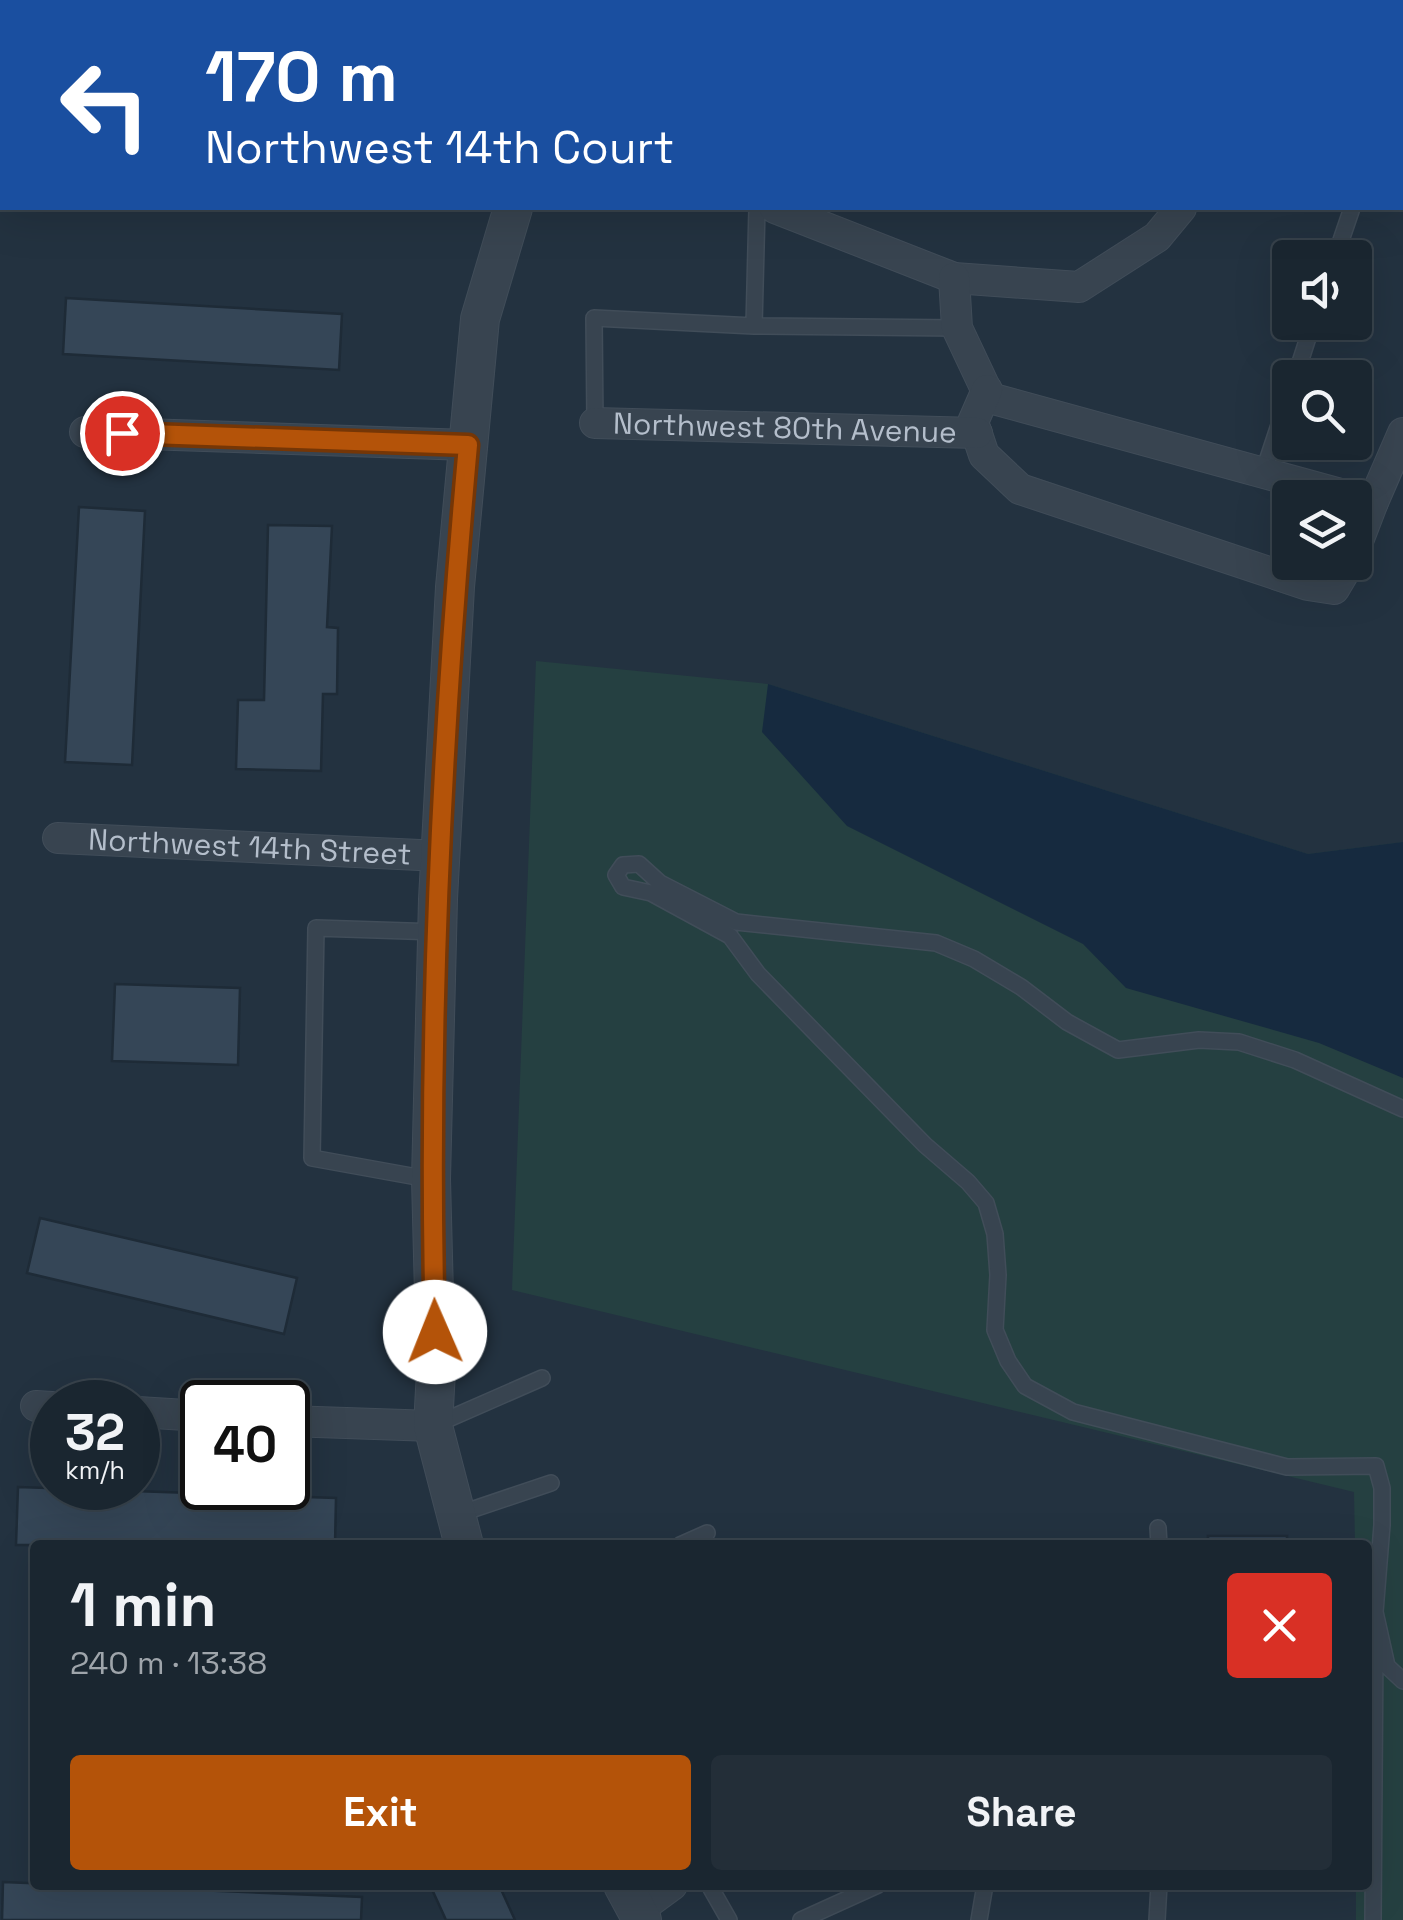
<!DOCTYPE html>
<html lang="en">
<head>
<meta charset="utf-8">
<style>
  body { margin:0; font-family:"Space Grotesk",sans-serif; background:#232e38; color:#f1f3f6; height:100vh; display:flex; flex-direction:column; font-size:38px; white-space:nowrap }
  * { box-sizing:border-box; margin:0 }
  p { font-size:32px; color:#9fa5ab }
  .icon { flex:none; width:55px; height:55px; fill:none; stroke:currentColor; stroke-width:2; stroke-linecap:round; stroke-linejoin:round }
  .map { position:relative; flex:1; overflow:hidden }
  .details { position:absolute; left:30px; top:1540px; width:1342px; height:350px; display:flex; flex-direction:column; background:#1a2630; border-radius:10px; box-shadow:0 10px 40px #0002,0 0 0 2px #38434c }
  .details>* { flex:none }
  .banner { position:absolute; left:0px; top:0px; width:1405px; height:210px; box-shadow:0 10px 40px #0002,0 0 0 2px #38434c; background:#1a4fa0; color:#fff; overflow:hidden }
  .fabs { position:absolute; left:1272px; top:240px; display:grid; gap:20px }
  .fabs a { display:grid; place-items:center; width:100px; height:100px; border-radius:10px; background:#1a2630; box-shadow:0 10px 40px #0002,0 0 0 2px #38434c; font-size:50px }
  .speed { position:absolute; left:30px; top:1380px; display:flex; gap:20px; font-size:50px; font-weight:700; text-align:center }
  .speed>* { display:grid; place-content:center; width:130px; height:130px; border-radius:50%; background:#1a2630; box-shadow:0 10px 40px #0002,0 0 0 2px #38434c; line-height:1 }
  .speed small { font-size:25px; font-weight:400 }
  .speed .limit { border:5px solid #111; border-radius:15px; background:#fff; color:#111 }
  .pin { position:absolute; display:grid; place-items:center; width:85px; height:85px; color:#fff; margin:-42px; border:5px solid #fff; border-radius:50%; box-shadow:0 2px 10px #0007 }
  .me { position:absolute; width:110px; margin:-55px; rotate:359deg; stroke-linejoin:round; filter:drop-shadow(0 0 8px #0008) }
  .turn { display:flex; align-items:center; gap:35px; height:210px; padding:0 40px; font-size:45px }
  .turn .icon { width:130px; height:130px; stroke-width:2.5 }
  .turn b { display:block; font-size:70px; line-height:85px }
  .round { display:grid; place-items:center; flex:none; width:105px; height:105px; border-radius:10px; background:#232e38 }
  .head { display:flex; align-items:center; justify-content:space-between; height:170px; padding:0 40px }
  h1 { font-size:60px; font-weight:700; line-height:75px }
  .primary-button { display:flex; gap:20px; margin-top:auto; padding:20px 40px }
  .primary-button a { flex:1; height:115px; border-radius:10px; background:#b45309; color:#fff; font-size:40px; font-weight:700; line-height:115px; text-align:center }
  .primary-button a+a { background:#232e38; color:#f1f3f6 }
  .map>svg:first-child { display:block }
</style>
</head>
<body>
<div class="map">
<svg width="1403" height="1920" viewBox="0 0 1403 1920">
  <rect width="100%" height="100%" fill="#233240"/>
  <path fill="#254041" d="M536,661L768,684L1308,854L1403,842V1920H1356V1885H1368V1545H1355L1354,1492L512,1290Z"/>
  <path fill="#162a3f" d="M768,684L1308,854L1403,842V1078L1319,1043L1126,988L1083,944L847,826L762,732Z"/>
  <path fill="#354657" stroke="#1e2b37" stroke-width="2.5" d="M66,298L342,314L339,370L63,354Z
    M79,507L145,511L132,765L65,762Z
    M268,525L332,526L327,627L338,628L337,694H323L321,771L236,769L238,700H264Z
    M115,984L240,988L238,1065L112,1061Z
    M40,1218L297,1278L284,1334L27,1273Z
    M18,1487L336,1498L335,1545H16Z
    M1208,1536H1287V1545H1208Z
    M3,1882L362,1897L361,1920H2Z
    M430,1885H499L515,1920H446Z"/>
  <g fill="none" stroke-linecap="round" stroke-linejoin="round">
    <g stroke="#414d59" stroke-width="18">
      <path id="service" d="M1386,2L1388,0
        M1335,258L1352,208
        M754,326L757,208
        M1295,378L1313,322
        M595,423L594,318L754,326L957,328
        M1263,473L1290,392
        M1403,1109L1295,1060L1239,1042L1199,1040L1118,1050L1067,1022L1021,987L974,959L936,943L736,922L660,883L639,864L623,865L616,875L623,887L651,893L730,936L758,974L925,1145L968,1182L986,1203L995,1234L998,1275L995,1330L1008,1361L1025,1386L1073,1412L1287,1467L1376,1466L1382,1488V1525L1375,1612L1387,1666L1403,1681
        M428,1179L312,1158L316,928L438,932
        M437,1424L542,1378
        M459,1514L551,1483
        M1158,1528L1159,1545
        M680,1545L707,1533
        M709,1885L729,1920
        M801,1920L878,1885
        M979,1920L985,1885
        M1157,1920L1159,1885
        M1373,1920L1375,1644"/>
    </g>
    <g stroke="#414d59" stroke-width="32">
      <g id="minor">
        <path d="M261,0V2"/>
        <path d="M1283,2L1284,0"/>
        <path d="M1402,193H1403"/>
        <path d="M775,208L954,278L1079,287L1157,237L1181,208"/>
        <path d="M954,278L957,328L990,398L1355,498"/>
        <path d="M987,390L973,422L984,455L1020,489L1308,585L1334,589L1350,562"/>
        <path id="s1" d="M595,423L977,433"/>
        <path d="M85,432L468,445"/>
        <path d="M1355,498L1373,502L1403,433"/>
        <path d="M1355,549L1373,502"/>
        <path id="s2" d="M58,838L441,856"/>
        <path d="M36,1406L52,1407"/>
        <path d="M138,1412L202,1416"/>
        <path d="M288,1421L433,1426"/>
        <path d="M638,1910L672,1885"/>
      </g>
    </g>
    <g stroke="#414d59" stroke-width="40">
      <path id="tertiary" d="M611,2L612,0
        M464,1545L433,1426L436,1371L431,1179L438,899L455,587L480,319L513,208
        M623,1885L642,1920"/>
    </g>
    <path stroke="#3e5959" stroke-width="6" stroke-dasharray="8 8" stroke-linecap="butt" d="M188,2V0"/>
    <use href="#service" stroke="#384450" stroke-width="15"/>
    <use href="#minor" stroke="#384450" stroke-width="30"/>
    <use href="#tertiary" stroke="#384450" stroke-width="38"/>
  </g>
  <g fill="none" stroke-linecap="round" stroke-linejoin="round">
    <g stroke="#753606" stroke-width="25">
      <path id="route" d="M122,433L468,445C441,740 427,1036 435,1332"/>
    </g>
    <use href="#route" stroke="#b45309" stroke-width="18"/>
  </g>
  <g text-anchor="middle" stroke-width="10" stroke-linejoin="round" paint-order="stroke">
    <g font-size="30" fill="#b4becb" stroke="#1c2935">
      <text dy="10" stroke="none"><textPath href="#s1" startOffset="190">Northwest 80th Avenue</textPath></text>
      <text dy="10" stroke="none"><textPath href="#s2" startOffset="192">Northwest 14th Street</textPath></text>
    </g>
  </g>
</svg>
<div class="fabs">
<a><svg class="icon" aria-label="sound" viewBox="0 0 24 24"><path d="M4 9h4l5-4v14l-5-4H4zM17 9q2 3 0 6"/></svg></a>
<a><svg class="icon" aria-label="search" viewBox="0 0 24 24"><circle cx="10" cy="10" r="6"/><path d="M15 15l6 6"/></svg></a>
<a><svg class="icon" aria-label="layers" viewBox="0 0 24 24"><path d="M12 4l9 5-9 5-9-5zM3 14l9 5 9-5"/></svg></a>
</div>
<div class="speed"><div>32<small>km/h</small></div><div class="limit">40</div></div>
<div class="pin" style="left:122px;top:433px;background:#d93025"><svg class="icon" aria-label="arrive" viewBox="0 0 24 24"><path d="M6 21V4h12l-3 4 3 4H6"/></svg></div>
<svg class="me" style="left:435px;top:1332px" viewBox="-20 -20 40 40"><circle r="19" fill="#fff"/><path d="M0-13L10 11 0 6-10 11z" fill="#b45309"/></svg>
<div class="banner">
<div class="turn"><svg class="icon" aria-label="left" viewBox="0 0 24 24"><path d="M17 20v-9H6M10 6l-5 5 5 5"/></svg><div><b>170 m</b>Northwest 14th Court</div></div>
</div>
<section class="details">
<div class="head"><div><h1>1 min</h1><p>240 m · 13:38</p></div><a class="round" style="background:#d93025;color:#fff"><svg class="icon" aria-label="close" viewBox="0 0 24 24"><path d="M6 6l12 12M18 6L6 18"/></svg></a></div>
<div class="primary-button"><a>Exit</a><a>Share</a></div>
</section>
</div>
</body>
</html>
